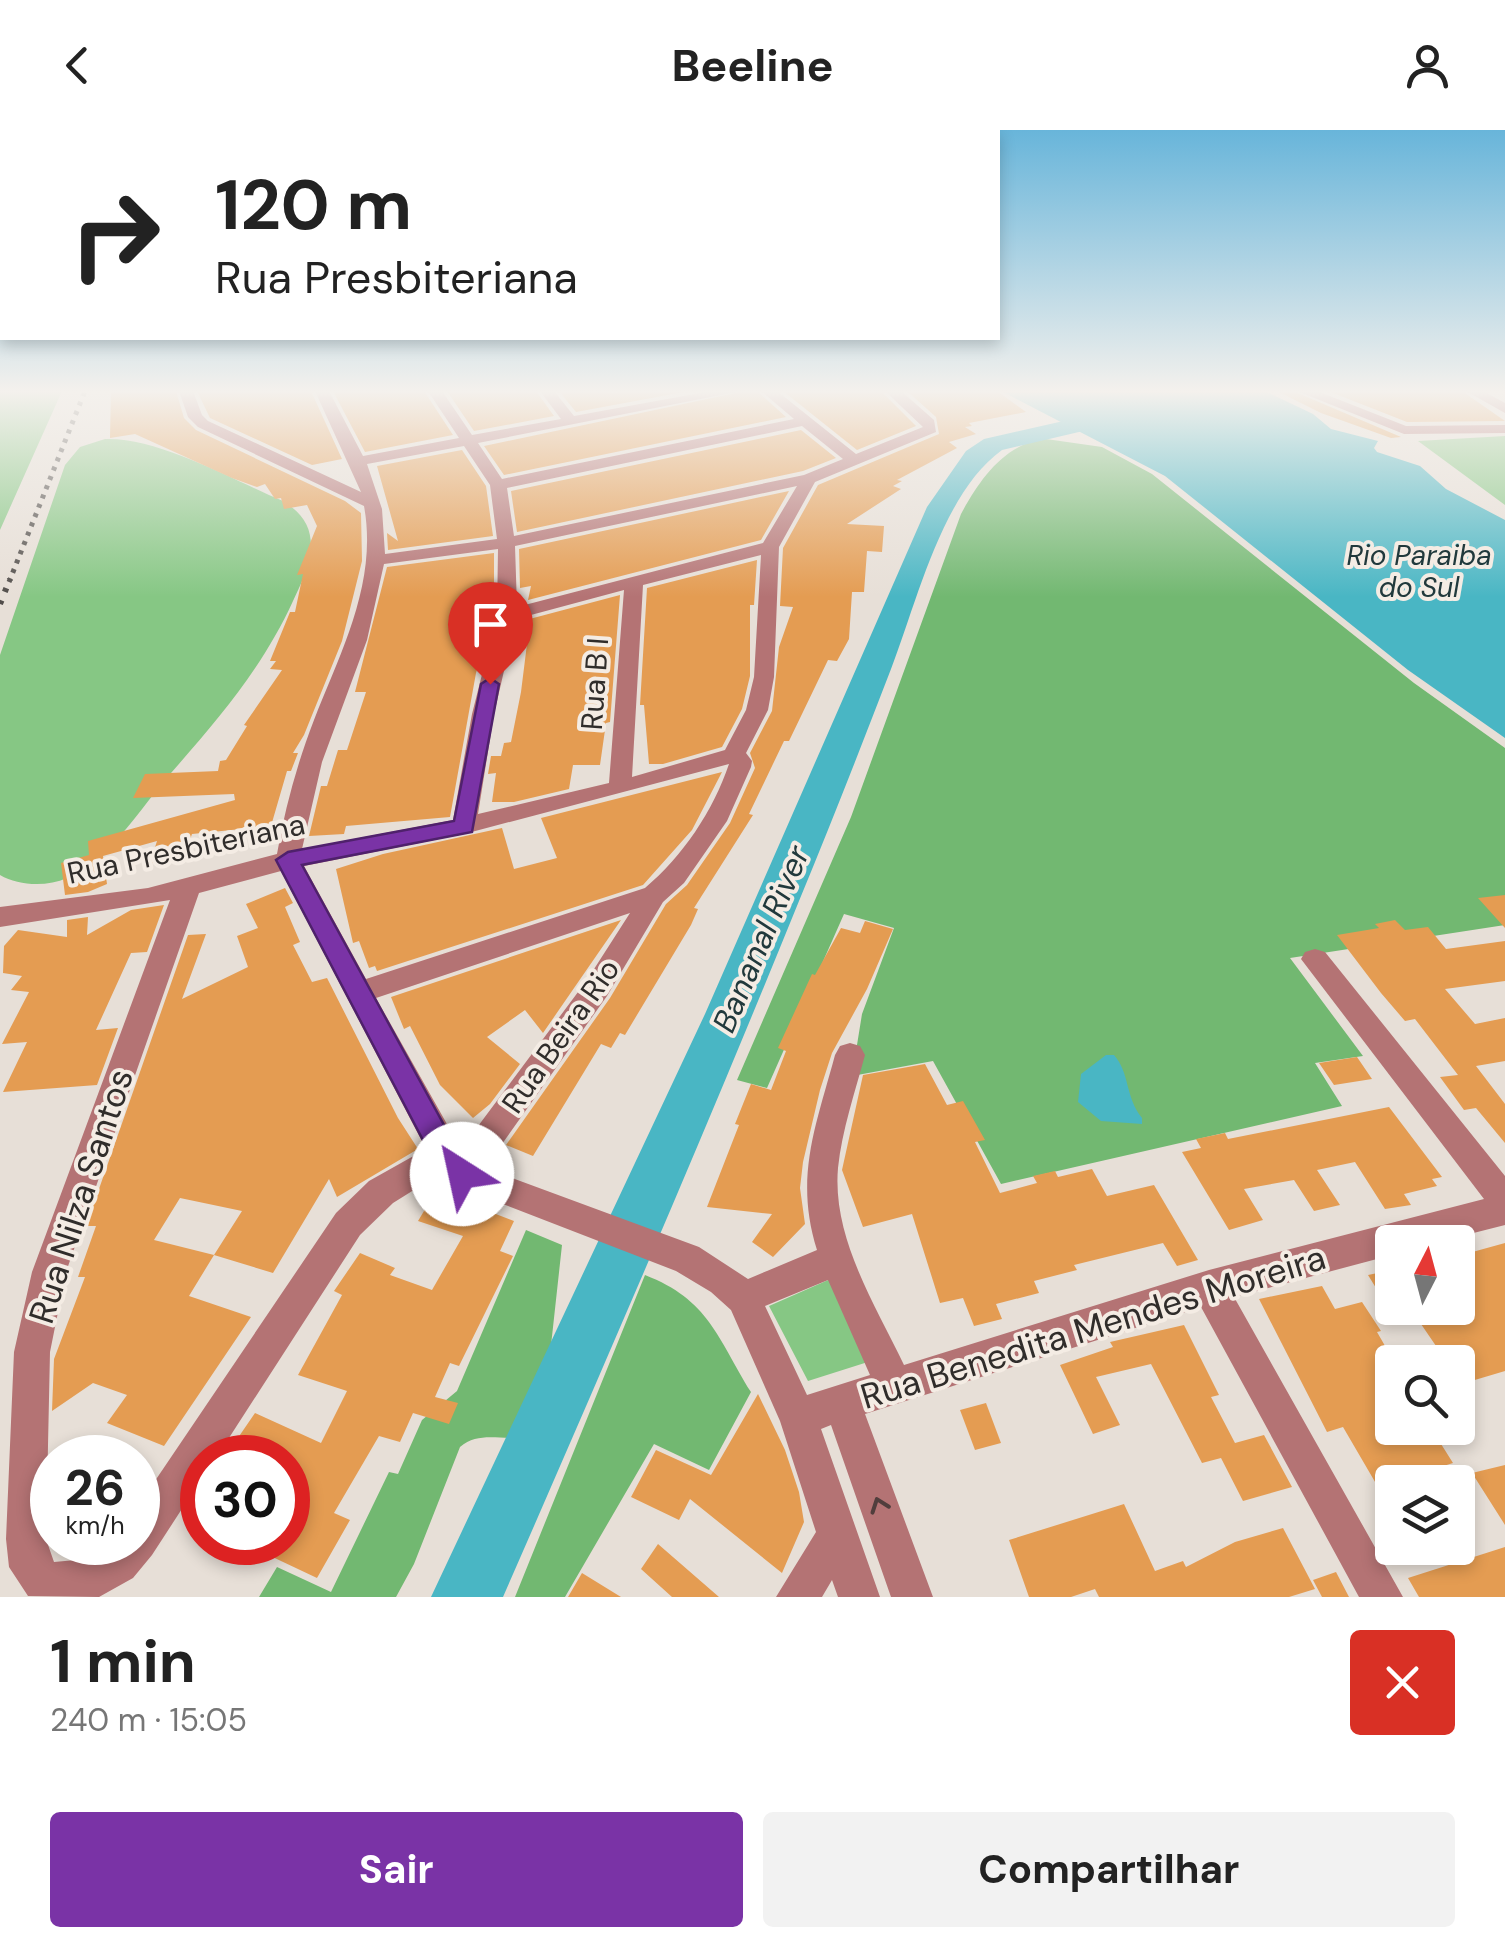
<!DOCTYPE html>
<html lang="pt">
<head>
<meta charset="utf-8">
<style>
  body { margin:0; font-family:"DM Sans",sans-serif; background:#f2f2f2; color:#222; height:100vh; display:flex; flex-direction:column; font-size:38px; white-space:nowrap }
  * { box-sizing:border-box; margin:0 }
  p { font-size:32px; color:#767676 }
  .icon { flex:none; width:55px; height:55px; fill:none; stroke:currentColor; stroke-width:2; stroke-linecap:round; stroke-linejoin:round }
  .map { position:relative; height:1467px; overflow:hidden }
  .sheet { display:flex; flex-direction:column; background:#fff; flex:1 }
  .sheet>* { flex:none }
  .top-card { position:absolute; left:0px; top:0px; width:1000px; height:210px; box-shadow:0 5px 15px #0003; background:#fff; color:#222; overflow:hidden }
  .needle { width:65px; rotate:6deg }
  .buttons { position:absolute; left:1375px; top:1095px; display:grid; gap:20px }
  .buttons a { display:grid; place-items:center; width:100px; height:100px; border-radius:10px; background:#fff; box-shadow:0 5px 15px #0003; font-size:50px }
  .speed { position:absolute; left:30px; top:1305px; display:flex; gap:20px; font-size:50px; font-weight:700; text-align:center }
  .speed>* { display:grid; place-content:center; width:130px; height:130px; border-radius:50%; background:#fff; box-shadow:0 5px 15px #0003; line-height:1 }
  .speed small { font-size:25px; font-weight:400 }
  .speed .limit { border:15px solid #d22; background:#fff; color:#111 }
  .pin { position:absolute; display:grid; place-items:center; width:85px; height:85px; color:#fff; margin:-102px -42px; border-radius:50% 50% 50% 0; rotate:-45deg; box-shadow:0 0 10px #0007 }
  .pin .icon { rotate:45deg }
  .me { position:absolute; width:110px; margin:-55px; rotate:325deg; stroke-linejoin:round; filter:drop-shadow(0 0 8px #0008) }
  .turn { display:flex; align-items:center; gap:35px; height:210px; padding:0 50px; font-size:45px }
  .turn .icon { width:130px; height:130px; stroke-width:2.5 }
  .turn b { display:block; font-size:70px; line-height:85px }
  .round { display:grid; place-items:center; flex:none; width:105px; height:105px; border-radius:10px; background:#f2f2f2 }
  .overview { display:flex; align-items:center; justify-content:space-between; height:170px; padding:0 50px }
  h1 { font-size:60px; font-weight:700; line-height:75px }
  .button { display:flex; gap:20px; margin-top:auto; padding:20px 50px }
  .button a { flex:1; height:115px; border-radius:10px; background:#7a33a6; color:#fff; font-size:40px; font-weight:700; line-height:115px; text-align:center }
  .button a+a { background:#f2f2f2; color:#222 }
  header { display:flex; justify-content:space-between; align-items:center; height:130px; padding:0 50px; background:#fff; font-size:45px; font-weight:700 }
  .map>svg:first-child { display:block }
</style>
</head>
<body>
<header><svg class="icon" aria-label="back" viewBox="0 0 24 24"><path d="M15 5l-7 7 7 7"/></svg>Beeline<svg class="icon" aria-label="person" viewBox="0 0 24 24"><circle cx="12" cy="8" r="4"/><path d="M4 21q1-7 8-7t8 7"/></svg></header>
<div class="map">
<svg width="1505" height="1467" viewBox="0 0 1505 1467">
  <rect width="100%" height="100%" fill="#e7dfd7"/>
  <path fill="#86c784" d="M0,261H62L0,400Z
    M1505,306V375L1418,311Z
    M105,309C159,307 233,350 283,371C302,383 312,396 311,420C309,438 300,456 293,471C261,541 214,594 164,651C137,684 107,731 67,748C47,757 19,756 0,745V525L65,335L80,317Z
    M835,1147L871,1231L808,1251L769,1176Z"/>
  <path fill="#72b871" d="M1046,309L1102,317L1152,344L1414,553L1505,618V795L1290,828L1363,926L1315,933L1342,976L1001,1054L933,931L852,946L862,884L894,798L844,784L767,958L737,950L851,687L961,384C980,349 1005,313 1046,309Z
    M526,1100L562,1115L547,1252L535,1300C514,1318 484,1296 460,1317L414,1434L396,1467H259L277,1437L331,1462L389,1342L398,1344L422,1290L457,1261Z
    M645,1145C709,1170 717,1207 751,1262L709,1340L654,1314L565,1467H515Z"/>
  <path fill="#49b6c4" d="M1001,261H1265L1313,284L1331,299L1378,311L1374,318L1377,322L1420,336L1446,359L1505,390V608L1408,540L1165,346Z
    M1106,925H1114C1130,943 1125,967 1142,988V994L1101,991L1078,972L1081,944Z"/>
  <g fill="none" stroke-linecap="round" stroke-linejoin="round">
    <path fill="#49b6c4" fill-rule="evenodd" d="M1121,278L1130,280L1133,285L1130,290L1002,320C942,363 917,472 891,539C861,617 831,694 799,771C704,1005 604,1236 503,1467H431L705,884L927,377L966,321L984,309Z"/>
  </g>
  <path fill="#e49c52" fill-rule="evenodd" d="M111,261H176L184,288L196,300L345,371L361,383L362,431L342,511L304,605L293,623H298L291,641H287L271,696L192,704L183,730L150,733L157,711L103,726L107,754L88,762L65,765L61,733L89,725L88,711L235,670L234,664L133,668L145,644L218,641L220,631L226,630L247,596L244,595L282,540L270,539L276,531H270L290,482H295L303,444L297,445L317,396L307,375L284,379L281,368L275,369L265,354L257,357L232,348L135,304L110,308Z
    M197,261H311L342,329L312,335L210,288Z
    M333,261H424L453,305L365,322Z
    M447,261H536L554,286L474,301Z
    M559,261L613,263L689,261L576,282Z
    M745,261H757L786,287L504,345L484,316Z
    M783,261H881L916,296L857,320Z
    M907,261H997L1026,282L969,293L972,296L965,297L976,304L949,312L957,318L897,350L902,351L893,356L901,359L847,394L884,396L882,422L867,421L864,462H852L849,509L837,531L828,530L789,611H784L749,684L753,685L694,778L698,779L691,795L625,905L620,903L611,918L601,914L533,1026L506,1015L610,868L666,774L687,755L730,693L755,638L750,623L772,581L779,517L793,477L780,476L783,418L818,355L939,304L936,287Z
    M1277,261H1293L1401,307L1391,308L1321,283Z
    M1328,261H1462L1505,291L1407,292Z
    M801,300L836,328L803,341L517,402L511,361Z
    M462,320L486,356L493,406L388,420L387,403L398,411L377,336Z
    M789,361L761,410L528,470L531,456L520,458L519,419Z
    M494,423V464L486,466L491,492L476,543L450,687L346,696L344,704L309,706L321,656H327L338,620H347L366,562H355L387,437Z
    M757,430L754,475H750V546L742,579L722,617L663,634H649L644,575H640L647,458Z
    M620,465L610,592L606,593L600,635H573L569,659L514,672H492L496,643L488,644L491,626H501L504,613L511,612L521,562L528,506H519L522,491Z
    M722,642L692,700L643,755L377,841L375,836L369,838L359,811L353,813L336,739L383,724L502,698L514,739L557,728L541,688Z
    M285,758L293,773L285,777L300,812L293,815L312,852L327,848L398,988L418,1019L337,1067L329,1049L273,1143L214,1125L189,1166L251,1187L164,1316L107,1293L127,1265L93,1253L52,1281L54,1229L85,1147H78L96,1096H86L188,805L206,804L182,869L248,837L237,806L258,798L246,774ZM180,1068L242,1081L214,1125L154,1110Z
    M1505,765V798L1478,768Z
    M164,775L147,822L131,823L96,900L118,898L97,955L3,962L27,912L2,914L29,862L11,860L22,846L3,843L4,816L18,800L67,807V790L88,787L87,805L131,780Z
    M621,790L543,903L525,880L487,907L520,934L490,974L473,988L440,955L410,896L404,899L391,867Z
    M1395,790L1405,800L1428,797L1446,819L1505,811V851L1445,859L1475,894L1505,888V931L1476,936L1505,974V1013L1476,978L1464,980L1440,947L1458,945L1415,889L1405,891L1381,863L1337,805L1379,798L1375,794Z
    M865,791L893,799L867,859L832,923L820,960L803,1032L800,1058L805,1094L773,1127L752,1112L772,1084L707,1077L739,995L735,994L751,954L771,960L786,921L778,918L812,844L815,845L841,798L860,803Z
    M1357,927L1372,949L1334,955L1319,933Z
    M925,934L947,975L963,971L985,1010L975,1012L1000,1063L1037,1053L1033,1046L1055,1041L1058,1047L1092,1039L1107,1066L1154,1055L1198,1130L1177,1136L1163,1113L1074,1135L1077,1140L1034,1151L1039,1163L996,1174L1002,1189L974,1196L963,1168L940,1173L912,1084L863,1097L842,1040L863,945Z
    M1389,977L1442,1047L1432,1049L1437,1056L1404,1064L1411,1075L1385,1079L1355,1032L1317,1040L1340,1075L1314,1081L1294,1050L1244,1059L1263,1090L1229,1100L1182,1022L1201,1018L1196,1009L1225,1003L1228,1009Z
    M436,1061L514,1091L500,1121L513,1126L459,1236L450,1233L435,1267L458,1273L449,1294L413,1283L400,1312L379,1306L334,1383L350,1390L317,1448L241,1412H288V1328H251L231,1318L255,1283L321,1313L347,1261L298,1245L342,1165L334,1161L360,1123L395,1138L390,1145L432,1160L463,1106L418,1091Z
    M1505,1113V1241L1458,1255V1232H1447L1410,1178H1458V1126Z
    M1392,1140V1184L1368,1145Z
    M1322,1156L1335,1179L1362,1172L1381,1201L1377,1202L1392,1228V1298H1431L1453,1333L1415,1345L1420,1352H1392V1381L1343,1297L1327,1302L1259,1169Z
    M1184,1195L1219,1265L1211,1267L1235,1313L1264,1305L1292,1357L1243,1371L1221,1328L1202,1333L1151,1234L1096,1247L1120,1295L1093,1304L1060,1235L1113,1217L1110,1212Z
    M758,1264L785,1320L799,1362L804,1392L782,1443L690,1369L679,1390L631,1367L656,1320L711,1345Z
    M986,1273L1001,1313L975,1320L960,1280Z
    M1505,1335V1395L1472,1343Z
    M1124,1374L1155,1441L1183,1431L1186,1437L1235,1412L1283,1398L1315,1459L1289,1467H1099L1095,1459L1071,1467H1029L1009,1410Z
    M658,1414L719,1467H672L641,1439Z
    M1505,1417V1467H1419L1408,1448Z
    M1336,1442L1349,1467H1322L1313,1450Z
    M582,1443L621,1467H568Z"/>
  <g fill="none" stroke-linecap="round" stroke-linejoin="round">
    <path fill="#b47374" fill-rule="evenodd" d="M179,261H193L202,285L208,291L361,362L315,261H329L363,326L459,308L428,261H442L472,305L561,289L540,261H554L574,286L711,261H741L478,313L502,349L794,289L761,261H777L856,324L923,297L885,261H901L934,290L936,302L815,352L779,417L774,547L768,580L746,623L752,631L751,637L727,691L684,753L663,772L607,866L485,1038L699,1117L748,1149L817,1120C794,1047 816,996 835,925L840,916L850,913L860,916L865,925C855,962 842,1000 838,1038C832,1108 875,1174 904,1235L1209,1140L1484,1069L1301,829L1305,822L1315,819L1325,822L1505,1046V1095L1438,1112H1392V1125L1234,1167L1403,1467H1359L1201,1177L865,1284L933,1467H891L831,1295L821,1299L880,1467H838L832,1450L822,1467H776L816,1402L780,1291L731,1180L711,1162L676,1141L451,1054L441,1043L393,1073L360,1105L216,1328H202V1348L152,1425L133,1448L99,1467L28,1466L9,1437L6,1409L14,1222L32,1142L170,770L0,797V777L148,758L277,724C285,678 297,634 314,590C341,521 378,452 364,376L198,297L188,287ZM802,296L843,329L804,345L514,406L507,358ZM464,316L490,355L497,409L385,424L382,379L367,334ZM797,356L763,413L517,477L515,416ZM498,419L497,485L472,584L453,690L302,719L322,632L367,510L384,434ZM761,425L754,547L746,580L725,620L632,647L643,455ZM624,460L609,653L478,684L494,584L516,489ZM729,634C713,681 683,726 645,758L366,849L304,736L464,704ZM281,741L426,1019L369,1051L336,1083L138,1376V1412H110L87,1429L54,1432L46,1409L50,1222L66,1142L199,763ZM630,783L587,850L461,1019L376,868ZM828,1150L870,1245L807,1265L765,1176Z
      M1297,261H1317L1406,296L1505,295V303L1404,304Z
      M1466,261H1483L1505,273V283Z"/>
    <path stroke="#514d4a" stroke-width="5" stroke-dasharray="4 6" stroke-linecap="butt" d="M9,452L85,261"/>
    <path stroke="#514d4a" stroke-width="6" stroke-dasharray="4 9" stroke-linecap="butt" d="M0,474L10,449"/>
  </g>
  <defs><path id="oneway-chevron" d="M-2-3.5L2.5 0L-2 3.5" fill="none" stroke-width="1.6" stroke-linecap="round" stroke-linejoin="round" transform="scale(2.5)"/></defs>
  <use stroke="#513e3d" href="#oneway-chevron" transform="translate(879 1375) rotate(-110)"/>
  <linearGradient id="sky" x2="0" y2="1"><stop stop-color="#68b5da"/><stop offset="0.56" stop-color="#f4f1ed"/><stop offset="1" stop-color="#f4f1ed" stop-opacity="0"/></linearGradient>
  <rect width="1505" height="467" fill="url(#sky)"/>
  <path fill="#7a33a6" stroke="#4f216c" stroke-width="2.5" d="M490,548L499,554L472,702L302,735L455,1015L477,1044L472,1053L462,1057L452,1053L435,1033L276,730L288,722L454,691L481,554Z"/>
  <g text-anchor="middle" stroke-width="8" stroke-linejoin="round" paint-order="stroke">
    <g font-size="28" font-style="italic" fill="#21393c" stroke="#f4ece4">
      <text x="1419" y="435">Rio Paraiba<tspan x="1419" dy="32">do Sul</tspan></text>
    </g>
    <g font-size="30" fill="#302d2b" stroke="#f4ece4">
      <text transform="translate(595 554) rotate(-86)" y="10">Rua B I</text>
      <text transform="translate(186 719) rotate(-12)" y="10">Rua Presbiteriana</text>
      <text transform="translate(561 906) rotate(-55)" y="10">Rua Beira Rio</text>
    </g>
    <g font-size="32" font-style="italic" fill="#21393c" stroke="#f4ece4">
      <text transform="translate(761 809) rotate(-67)" y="11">Bananal River</text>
    </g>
    <g font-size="35" fill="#302d2b" stroke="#f4ece4">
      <text transform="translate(81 1066) rotate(-72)" y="12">Rua Nilza Santos</text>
      <text transform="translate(1093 1197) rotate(-17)" y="12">Rua Benedita Mendes Moreira</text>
    </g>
  </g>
</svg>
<div class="buttons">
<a><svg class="needle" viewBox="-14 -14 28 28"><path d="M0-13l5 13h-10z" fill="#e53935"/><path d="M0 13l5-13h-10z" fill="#767676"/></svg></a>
<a><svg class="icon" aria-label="search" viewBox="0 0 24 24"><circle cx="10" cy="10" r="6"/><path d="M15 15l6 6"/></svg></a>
<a><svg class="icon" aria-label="layers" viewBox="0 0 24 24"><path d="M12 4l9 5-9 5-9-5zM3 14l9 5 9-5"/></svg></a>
</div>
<div class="speed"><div>26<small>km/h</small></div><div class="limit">30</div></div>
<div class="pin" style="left:490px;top:554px;background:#d93025"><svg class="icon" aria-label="arrive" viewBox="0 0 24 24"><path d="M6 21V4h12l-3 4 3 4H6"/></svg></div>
<svg class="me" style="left:462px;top:1044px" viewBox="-20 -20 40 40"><circle r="19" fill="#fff"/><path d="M0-13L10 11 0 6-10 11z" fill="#7a33a6"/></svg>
<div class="top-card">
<div class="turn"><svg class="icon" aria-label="right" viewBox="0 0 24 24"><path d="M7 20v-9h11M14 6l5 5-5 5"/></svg><div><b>120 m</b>Rua Presbiteriana</div></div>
</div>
</div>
<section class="sheet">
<div class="overview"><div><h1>1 min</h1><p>240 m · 15:05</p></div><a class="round" style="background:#d93025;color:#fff"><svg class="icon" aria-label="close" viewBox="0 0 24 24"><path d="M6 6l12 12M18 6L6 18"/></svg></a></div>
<div class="button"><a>Sair</a><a>Compartilhar</a></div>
</section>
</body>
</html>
